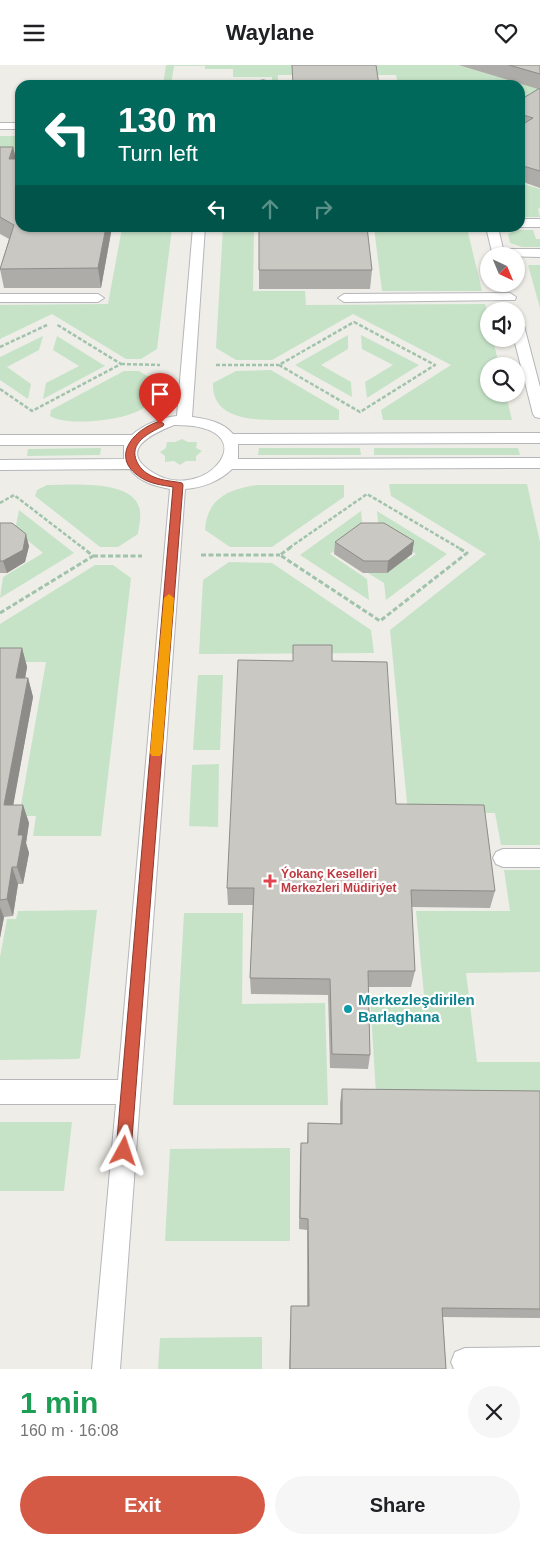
<!DOCTYPE html>
<html lang="en">
<head>
<meta charset="utf-8">
<style>
  body { margin:0; font-family:Helvetica,sans-serif; background:#f6f6f6; color:#202124; height:100vh; display:flex; flex-direction:column; font-size:19px; white-space:nowrap }
  * { box-sizing:border-box; margin:0 }
  p { font-size:16px; color:#757577 }
  .icon { flex:none; width:28px; height:28px; fill:none; stroke:currentColor; stroke-width:2; stroke-linecap:round; stroke-linejoin:round }
  .map { position:relative; height:1304px; overflow:hidden }
  .side { display:flex; flex-direction:column; background:#fff; flex:1 }
  .side>* { flex:none }
  .top-card { position:absolute; left:15px; top:15px; width:510px; height:152px; border-radius:15px; box-shadow:0 1px 4px #0004; background:#00695c; color:#fff; overflow:hidden }
  .needle { width:32px; rotate:136deg }
  .buttons { position:absolute; left:480px; top:182px; display:grid; gap:10px }
  .buttons a { display:grid; place-items:center; width:45px; height:45px; border-radius:50%; background:#fff; box-shadow:0 1px 4px #0004; font-size:25px }
  .pin { position:absolute; display:grid; place-items:center; width:42px; height:42px; color:#fff; margin:-51px -21px; border-radius:50% 50% 50% 0; rotate:-45deg; box-shadow:0 0 5px #0007 }
  .pin .icon { rotate:45deg }
  .me { position:absolute; width:55px; margin:-28px; rotate:5deg; stroke-linejoin:round; filter:drop-shadow(0 0 4px #0008) }
  .turn { display:flex; align-items:center; gap:18px; height:105px; padding:0 20px; font-size:22px }
  .turn .icon { width:65px; height:65px; stroke-width:2.5 }
  .turn b { display:block; font-size:35px; line-height:42px }
  .lanes { display:flex; align-items:center; height:48px; padding:0 20px; background:#0003; justify-content:center; gap:25px; direction:ltr }
  .lanes .off { opacity:.35 }
  .round { display:grid; place-items:center; flex:none; width:52px; height:52px; border-radius:26px; background:#f6f6f6 }
  .summary { display:flex; align-items:center; justify-content:space-between; height:85px; padding:0 20px }
  h1 { font-size:30px; font-weight:700; line-height:38px; color:#1e9e55 }
  .button { display:flex; gap:10px; margin-top:auto; padding:10px 20px }
  .button a { flex:1; height:58px; border-radius:30px; background:#d55a46; color:#fff; font-size:20px; font-weight:700; line-height:58px; text-align:center }
  .button a+a { background:#f6f6f6; color:#202124 }
  header { display:flex; justify-content:space-between; align-items:center; height:65px; padding:0 20px; background:#fff; font-size:22px; font-weight:700 }
  .map>svg:first-child { display:block }
</style>
</head>
<body>
<header><svg class="icon" aria-label="menu" viewBox="0 0 24 24"><path d="M4 6h16M4 12h16M4 18h16"/></svg>Waylane<svg class="icon" aria-label="heart" viewBox="0 0 24 24"><path d="M12 20l-8-8c-3-5 5-10 8-4 3-6 11-1 8 4z"/></svg></header>
<div class="map">
<svg width="540" height="1304" viewBox="0 0 540 1304">
  <rect width="100%" height="100%" fill="#efede7"/>
  <path fill="#c6e3c8" d="M166,0H457L540,24L520,39V20H398L396,10H278V15H272V12H233V4H205V1H174L171,20H163Z
    M0,71H20V99H0Z
    M524,119L540,124V143L538,144L540,152H520V121Z
    M122,163H172L157,284L141,294H126L52,249L0,274V240L108,239Z
    M223,163H254L253,226H305L306,240L485,239L489,256V274H493L499,301H489V329H506L512,355H383L381,345L451,300L353,249L272,295H236L216,283Z
    M374,163H467L482,226H382Z
    M517,165H533L536,174H540V182H522L510,178L508,169Z
    M528,200H540V243Z
    M348,270V284L321,300L351,317L352,332L295,300Z
    M361,270L419,300L367,333L365,317L393,300L362,284Z
    M43,271L39,285L7,302L31,319L28,334L0,315V292Z
    M57,271L105,301L43,334L46,318L79,301L53,285Z
    M271,305L339,345V355C323,355 306,355 289,355C262,355 211,358 213,318L236,306Z
    M124,306H139L154,315C153,322 153,332 149,338C136,356 67,362 50,351L51,345Z
    M182,374L188,377H197L196,383L202,386L196,391V396H186L180,400L174,396L165,397V391L160,387L166,383L167,377H175Z
    M101,383L100,390L27,391L28,384Z
    M259,383H360L361,390H258Z
    M374,383H518L520,390H374Z
    M389,419H527L540,477V780H501L495,748H408L390,565L486,489L391,431Z
    M47,420C69,420 131,414 139,442C142,450 139,460 138,469L118,482H100L35,431L37,425Z
    M258,420H344V432L272,482H230L205,465C207,433 229,424 258,420Z
    M19,445L74,488L0,533L3,512L43,488L15,465Z
    M361,446L363,466L330,489L367,514L369,535L300,490Z
    M377,446L447,489L386,535L384,518L350,497L380,476L409,494L416,489L379,466Z
    M229,497L272,498L371,565L374,588L199,589L203,515Z
    M95,500H113L131,513L101,771H33L36,751H19L46,597H10L0,583V559Z
    M198,610H223L220,685H193Z
    M219,699L218,762L189,761L192,700Z
    M504,805H540V907L466,908L477,997H540V1029H376L370,931L424,930L416,846H510Z
    M97,845L80,993L78,994L0,995V892L7,854H16L18,846Z
    M184,848H243L242,939L325,938L328,1040H173Z
    M0,1057H72L64,1126H0Z
    M290,1083V1176H165L170,1084Z
    M262,1272V1304H158L160,1273Z"/>
  <g fill="none" stroke-linecap="round" stroke-linejoin="round">
    <g stroke="#b4b6ba" stroke-width="2">
      <path id="lane" d="M263,15L266,16L267,20H257L260,16Z
        M0,58H20V64H0Z
        M520,154H540V162H520Z
        M193,162H205L192,352C207,354 223,357 233,369L540,368V378L238,379V394L540,393V403L232,404C220,416 202,423 185,424L120,1304H92L116,1039H0V1015H118L170,424C155,421 139,417 130,404L0,405V395L124,394V380H0V370H132C143,360 162,352 177,351ZM174,360C272,359 206,442 152,407C117,385 152,369 174,360Z
        M486,162H498L503,184H540V192L493,191Z
        M510,228L516,232L515,235L344,237L338,233L344,229Z
        M0,229H98L104,233L98,237H0Z
        M516,253L523,257L540,322V353L535,352L533,349L514,274H516Z
        M503,784H540V802H503L496,799L493,793L496,787Z
        M540,1282V1304H454L451,1297L455,1287L465,1283Z"/>
    </g>
    <path stroke="#a0c3ac" stroke-width="2.5" stroke-dasharray="4 2" stroke-linecap="butt" d="M354,257L435,300L360,347L279,300Z
      M0,282L47,260
      M121,299L160,300
      M216,300H279
      M0,324L32,346L121,299L56,259
      M0,438L14,430L83,483
      M289,483L367,429L459,483"/>
    <path stroke="#a0c3ac" stroke-width="3" stroke-dasharray="5 2.5" stroke-linecap="butt" d="M291,482L280,490L380,556L467,488L457,482
      M201,490H280
      M93,491H142
      M0,548L93,491L82,482"/>
    <use href="#lane" fill="#fff" fill-rule="evenodd"/>
  </g>
  <path fill="#aeaca8" d="M458,0H540V123L520,116V35L538,24Z
    M0,82H13L16,94L20,162H112L101,223H4L0,204L9,174L0,169Z
    M259,205H372L370,224H259Z
    M0,458L29,481L25,497L7,508H0Z
    M414,476L412,489L387,508H363L334,489L335,477Z
    M0,583H22L27,602L25,613H28L33,632L13,740H23L29,758L26,778L29,788L23,819H18L13,851L4,852L0,873Z
    M332,596L396,739L495,826L490,843L412,842L415,906L411,922H368L370,990L368,1004L330,1003L328,930L251,929L250,913L253,840H228L227,823Z
    M342,1024L540,1026V1253L443,1252L446,1304H289L291,1241H307V1165L299,1164L300,1091L301,1078H307L308,1058L340,1059V1038Z"/>
  <path fill="#8d8c88" d="M13,82L17,100L9,94Z
    M106,162H112L101,223L98,203Z
    M26,469L29,481L25,497L7,508L3,496Z
    M414,476L412,489L387,508L388,496Z
    M22,583L27,602L22,632L16,613Z
    M28,613L33,632L10,758L4,740Z
    M23,740L29,758L26,778L29,788L23,819L17,802L18,770Z
    M12,802L18,819L13,851L7,834Z
    M0,842L4,852L0,873Z"/>
  <path fill="#cac8c3" stroke="#8d8c88" d="M292,0H376L379,20H293Z
    M509,0H540V9Z
    M540,23V106L520,100V61L533,53L520,49V35Z
    M0,82H13L9,94H20V162H106L98,203L0,204L14,160L0,152Z
    M259,162H367L372,205H259Z
    M0,458H12L26,469L23,485L3,496H0Z
    M361,458H384L414,476L388,496H364L335,477Z
    M293,580H332V596L387,597L396,739L484,740L495,826L411,825L415,906H368L370,990L332,989L330,914L250,913L254,823H227L238,595L293,596Z
    M0,583H22L16,613H28L4,740H23L18,770H23L17,802H12L7,834L0,835Z
    M342,1024L540,1026V1244L442,1243L446,1304H290L291,1241H309L308,1154L300,1153L301,1078H308V1058L342,1059Z"/>
  <path fill="#d55a46" stroke="#8a3a2e" d="M160,356L164,359L163,361C149,368 128,378 137,397C141,405 147,409 154,412C163,416 173,416 182,418L183,420L131,1086L129,1092L124,1094L118,1092L116,1086L173,422C162,420 150,419 140,412C109,392 134,364 160,356Z"/>
  <path fill="#f59e0b" d="M169,529L174,533L162,688L160,691H152L150,688L164,533Z"/>
  <path fill="#e0444e" stroke="#fff" stroke-width="2" d="M267.5 808.5h5v5h5v5h-5v5h-5v-5h-5v-5h5z"/>
  <circle fill="#0f9aa8" stroke="#fff" stroke-width="2" cx="348" cy="944" r="5"/>
  <g text-anchor="middle" stroke-width="4.5" stroke-linejoin="round" paint-order="stroke">
    <g font-size="12" font-weight="bold" fill="#be3a42" stroke="#fff" text-anchor="start">
      <text x="281" y="813">Ýokanç Keselleri<tspan x="281" dy="14">Merkezleri Müdiriýet</tspan></text>
    </g>
    <g font-size="15" font-weight="bold" fill="#0d838f" stroke="#fff" text-anchor="start">
      <text x="358" y="940">Merkezleşdirilen<tspan x="358" dy="17">Barlaghana</tspan></text>
    </g>
  </g>
</svg>
<div class="buttons">
<a><svg class="needle" viewBox="-14 -14 28 28"><path d="M0-13l5 13h-10z" fill="#e53935"/><path d="M0 13l5-13h-10z" fill="#757577"/></svg></a>
<a><svg class="icon" aria-label="sound" viewBox="0 0 24 24"><path d="M4 9h4l5-4v14l-5-4H4zM17 9q2 3 0 6"/></svg></a>
<a><svg class="icon" aria-label="search" viewBox="0 0 24 24"><circle cx="10" cy="10" r="6"/><path d="M15 15l6 6"/></svg></a>
</div>
<div class="pin" style="left:160px;top:359px;background:#d93025"><svg class="icon" aria-label="arrive" viewBox="0 0 24 24"><path d="M6 21V4h12l-3 4 3 4H6"/></svg></div>
<svg class="me" style="left:124px;top:1086px" viewBox="-20 -20 40 40"><path d="M0-17L14 15 0 8-14 15z" fill="#d55a46" stroke="#fff" stroke-width="4"/></svg>
<div class="top-card">
<div class="turn"><svg class="icon" aria-label="left" viewBox="0 0 24 24"><path d="M17 20v-9H6M10 6l-5 5 5 5"/></svg><div><b>130 m</b>Turn left</div></div>
<div class="lanes"><svg class="icon" aria-label="left" viewBox="0 0 24 24"><path d="M17 20v-9H6M10 6l-5 5 5 5"/></svg><svg class="icon off" aria-label="ahead" viewBox="0 0 24 24"><path d="M12 20V5M6 11l6-6 6 6"/></svg><svg class="icon off" aria-label="right" viewBox="0 0 24 24"><path d="M7 20v-9h11M14 6l5 5-5 5"/></svg></div>
</div>
</div>
<section class="side">
<div class="summary"><div><h1>1 min</h1><p>160 m · 16:08</p></div><a class="round"><svg class="icon" aria-label="close" viewBox="0 0 24 24"><path d="M6 6l12 12M18 6L6 18"/></svg></a></div>
<div class="button"><a>Exit</a><a>Share</a></div>
</section>
</body>
</html>
